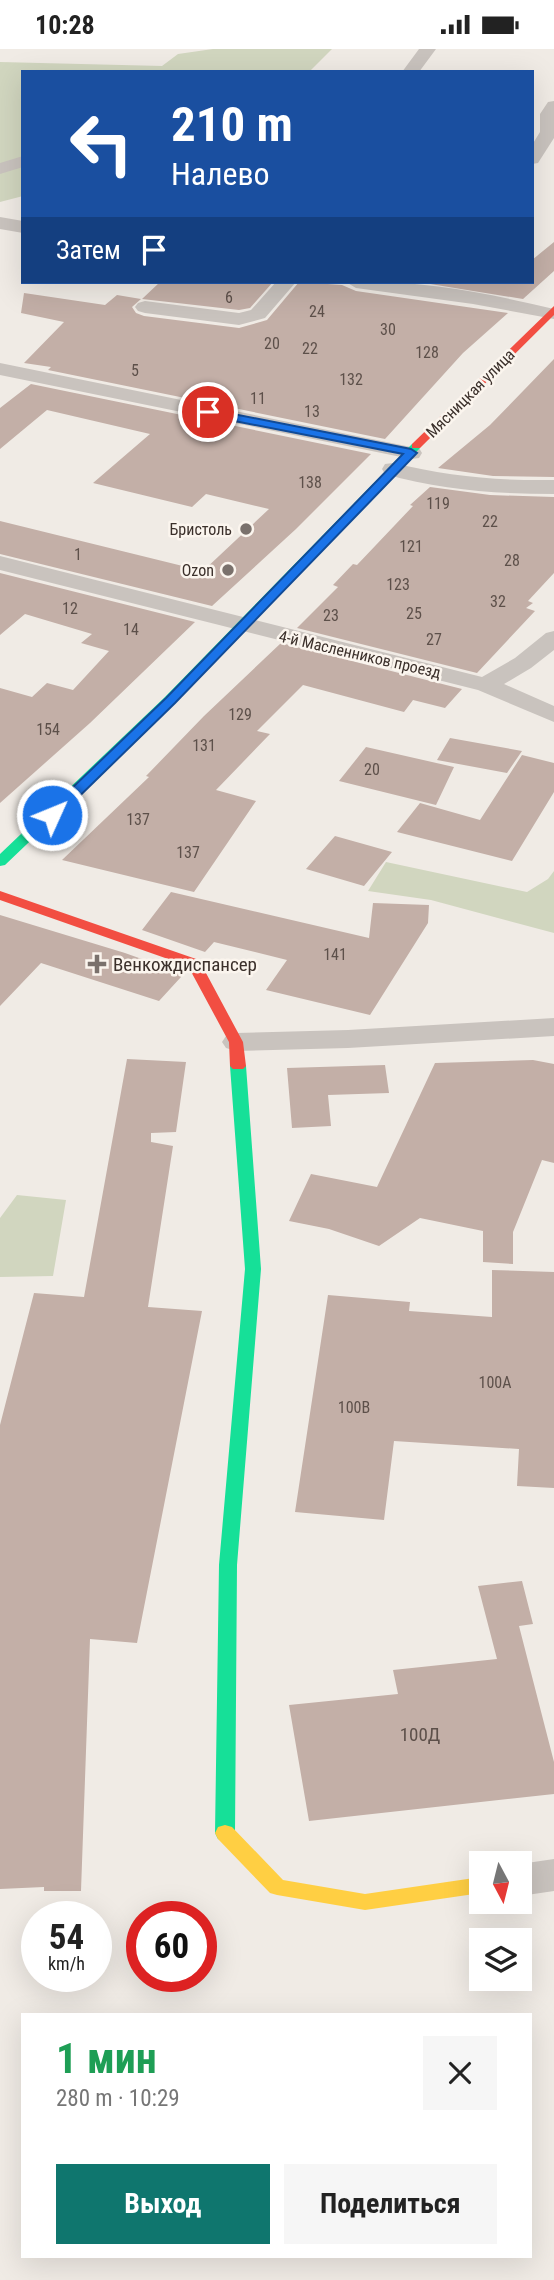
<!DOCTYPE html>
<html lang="ru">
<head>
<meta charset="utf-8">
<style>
  body { margin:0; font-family:"Roboto Condensed",sans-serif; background:#f6f6f6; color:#222; height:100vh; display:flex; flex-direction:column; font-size:26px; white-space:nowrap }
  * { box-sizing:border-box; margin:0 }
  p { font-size:23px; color:#767676 }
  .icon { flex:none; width:38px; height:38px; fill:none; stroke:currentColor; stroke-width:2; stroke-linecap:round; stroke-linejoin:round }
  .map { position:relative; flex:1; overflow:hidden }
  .sheet { position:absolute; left:21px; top:1964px; width:511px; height:245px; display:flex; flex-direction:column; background:#fff; border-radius:0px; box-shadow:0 7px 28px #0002 }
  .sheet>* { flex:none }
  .top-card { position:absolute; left:21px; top:21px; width:513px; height:214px; border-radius:0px; box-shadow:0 7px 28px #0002; background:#1a4fa0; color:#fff; overflow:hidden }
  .needle { width:46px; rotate:173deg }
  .fabs { position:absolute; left:469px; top:1802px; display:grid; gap:14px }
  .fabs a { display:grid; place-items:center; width:63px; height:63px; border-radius:0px; background:#fff; box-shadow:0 7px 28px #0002; font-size:35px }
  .speed { position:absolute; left:21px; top:1852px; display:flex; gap:14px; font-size:35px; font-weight:700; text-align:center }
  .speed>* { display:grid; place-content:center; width:91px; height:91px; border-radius:50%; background:#fff; box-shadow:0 7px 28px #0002; line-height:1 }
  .speed small { font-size:18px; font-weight:400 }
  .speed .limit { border:10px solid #d22; background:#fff; color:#111 }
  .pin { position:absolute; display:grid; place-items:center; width:60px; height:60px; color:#fff; margin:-30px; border:4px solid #fff; border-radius:50%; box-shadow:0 2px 7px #0007 }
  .me { position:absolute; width:77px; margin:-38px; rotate:46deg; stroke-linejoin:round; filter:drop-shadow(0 0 5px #0008) }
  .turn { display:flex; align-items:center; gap:24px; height:147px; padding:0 35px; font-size:32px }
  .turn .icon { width:91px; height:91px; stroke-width:2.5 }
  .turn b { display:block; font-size:49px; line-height:60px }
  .then { display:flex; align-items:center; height:66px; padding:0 35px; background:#0003; gap:14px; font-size:26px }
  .round { display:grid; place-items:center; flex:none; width:74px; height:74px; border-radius:0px; background:#f6f6f6 }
  .summary { display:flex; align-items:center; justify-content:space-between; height:119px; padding:0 35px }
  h1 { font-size:42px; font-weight:700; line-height:52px; color:#1e9e55 }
  .button { display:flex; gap:14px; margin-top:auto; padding:14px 35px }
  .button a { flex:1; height:80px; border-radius:0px; background:#0f766e; color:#fff; font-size:28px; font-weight:700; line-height:80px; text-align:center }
  .button a+a { background:#f6f6f6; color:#222 }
  .status { display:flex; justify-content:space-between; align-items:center; height:49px; padding:0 35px; background:#fff; direction:ltr }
  .status svg { height:19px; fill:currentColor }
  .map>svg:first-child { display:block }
</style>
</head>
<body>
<div class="status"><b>10:28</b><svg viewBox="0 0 49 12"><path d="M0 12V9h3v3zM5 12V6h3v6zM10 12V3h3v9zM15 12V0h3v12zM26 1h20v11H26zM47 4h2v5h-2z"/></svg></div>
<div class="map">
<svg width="554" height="2231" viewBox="0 0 554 2231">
  <rect width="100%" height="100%" fill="#f0ebe5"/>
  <path fill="#d1d6bf" d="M213,0H332L309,23H23V147L0,153V13L162,17L178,5Z
    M386,813L527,843L548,830L554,822V884L431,851L368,842Z
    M17,1146L66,1151L53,1227L0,1228V1169Z"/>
  <path fill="#c3afa7" d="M554,193V222L523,250L418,233H532V211Z
    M160,233H273L250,259L239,261L142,250Z
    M299,233L342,236L356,242L508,264L463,304L385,390L48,321L51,318L24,314L64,273L21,264L24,244L105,256L117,246L141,250L132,258L136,264L144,267L239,279L267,271Z
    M554,310V428L493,427L438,419L490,376Z
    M31,335L371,405L296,480L212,557L0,505V472L203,522L269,460L206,445L192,458L93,434L150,385L47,361L0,400V359Z
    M430,438L490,446L554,448V524L528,552L533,554L526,559L535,562L477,624L297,579L338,538L333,536L353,515L357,516L413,457L410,456Z
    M0,524L195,573L90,674L0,754V639L32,648L47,634L73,641L109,602L81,594L92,585L25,565L0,586Z
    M281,594L462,640L445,659L413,651L404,663L303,636L257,682L270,685L216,741L256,752L194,843L62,811L149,728L146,727L204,667Z
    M450,689L522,702L507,724L437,711Z
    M366,698L454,718L436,756L339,732Z
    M522,706L554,714V743L512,812L397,783L420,754L480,771Z
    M335,787L392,803L364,837L306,820Z
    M171,843L369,889L373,854L429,856L428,874L370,966L266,941L287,911L214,893L205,903L142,881Z
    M0,866L125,904L178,923L181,928L159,952L41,914L0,957Z
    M127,1010L186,1013L176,1083L151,1084V1093L173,1097L148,1258L202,1262L137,1594L90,1590L81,1842H44V1838L0,1840V1376L34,1244L84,1248Z
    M533,1011L554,1015V1114L542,1111L513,1183V1215L483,1213V1182L420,1169L379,1197L329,1180L289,1172L311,1125L377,1138L435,1014Z
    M385,1016L389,1044L328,1046L331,1077L292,1079L287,1019Z
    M492,1221L554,1223V1439L517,1437L519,1400L394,1392L384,1471L295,1463L328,1246L410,1253L409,1262L492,1268Z
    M522,1532L533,1575L519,1577L554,1713V1745L309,1772L289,1656L398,1645L393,1621L497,1610L478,1537Z"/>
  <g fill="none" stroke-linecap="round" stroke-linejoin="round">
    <path fill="#c9c3be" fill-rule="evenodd" d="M419,0H436L419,23H402Z
      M554,52V89L538,114L532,115V96L540,83V65L548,53Z
      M23,107V118L0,125V114Z
      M0,168L23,172V184L0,180Z
      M276,233H296L265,269L239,276L145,264L138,262L135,258L138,254L145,252L239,264L251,261Z
      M346,233C416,230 487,244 554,260V270L473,255L356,239Z
      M0,314L411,398L419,399L422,404L419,409L411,410L0,326Z
      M393,414C447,427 498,432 554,431V445C496,445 441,441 385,425L382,420L385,415Z
      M0,507L482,628L515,609L546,584L554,582V601L531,619L504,635L554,657V673L478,641L0,521Z
      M554,969V987L348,999L236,1002L226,999L222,993L226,987L236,984L348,981Z
      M554,1810V1842L520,1847V1815Z"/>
    <path fill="#16e098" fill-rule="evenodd" d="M416,394L420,395V399L175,654L5,816L0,817V805L165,648L412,395Z
      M238,1012L246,1017L261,1220L237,1516L235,1784L232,1790L225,1792L218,1790L215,1784L219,1516L245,1220L230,1017Z"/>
    <path fill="#ffcf43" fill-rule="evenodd" d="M225,1776L232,1778L283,1831L365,1845L481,1828V1844L365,1861L277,1846L270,1844L218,1790L215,1784L218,1778Z"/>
    <path fill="#f24e42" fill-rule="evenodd" d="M554,257V266L420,399H412V395Z
      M0,842L199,911L243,993L246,1017L243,1020H233L230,1017L229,993L188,917L0,851Z"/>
  </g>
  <path fill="#1a73e8" stroke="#114b97" stroke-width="2" d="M208,360L411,400L417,404L175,654L57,769H47V763L166,649L403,405L204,366L202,363Z"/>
  <g fill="#7a716c" stroke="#fbf5ee" stroke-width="2.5">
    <circle cx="246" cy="480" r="7"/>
    <circle cx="228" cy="521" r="7"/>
    <path d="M93.5 904.5h7v7h7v7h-7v7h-7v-7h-7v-7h7z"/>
  </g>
  <g text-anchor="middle" stroke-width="5" stroke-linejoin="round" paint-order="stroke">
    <g font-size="16" fill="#5d504a">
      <text x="229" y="254">6</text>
      <text x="317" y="268">24</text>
      <text x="388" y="286">30</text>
      <text x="272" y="300">20</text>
      <text x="310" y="305">22</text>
      <text x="427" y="309">128</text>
      <text x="135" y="327">5</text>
      <text x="351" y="336">132</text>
      <text x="258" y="355">11</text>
      <text x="312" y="368">13</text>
      <text x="310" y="439">138</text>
      <text x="438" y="460">119</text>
      <text x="490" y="478">22</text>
      <text x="411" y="503">121</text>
      <text x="78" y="511">1</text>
      <text x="512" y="517">28</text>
      <text x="398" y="541">123</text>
      <text x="498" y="558">32</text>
      <text x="70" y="565">12</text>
      <text x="414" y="570">25</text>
      <text x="331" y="572">23</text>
      <text x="131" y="586">14</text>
      <text x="434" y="596">27</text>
      <text x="240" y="671">129</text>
      <text x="48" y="686">154</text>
      <text x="204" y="702">131</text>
      <text x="372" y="726">20</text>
      <text x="138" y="776">137</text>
      <text x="188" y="809">137</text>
      <text x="335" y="911">141</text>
      <text x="495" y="1339">100А</text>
      <text x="354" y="1364">100В</text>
    </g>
    <g font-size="16" fill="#3b302b" stroke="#fbf5ee">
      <text transform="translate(470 344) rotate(-45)" y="6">Мясницкая улица</text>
      <text transform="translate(360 605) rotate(13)" y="6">4-й Масленников проезд</text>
    </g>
    <g font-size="16" fill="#3b302b" stroke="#fbf5ee" text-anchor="end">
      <text x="232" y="486">Бристоль</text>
      <text x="214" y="527">Ozon</text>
    </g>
    <g font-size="19" fill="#3b302b" stroke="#fbf5ee" text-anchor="start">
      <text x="113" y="922">Венкождиспансер</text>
    </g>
    <g font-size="19" fill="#5d504a">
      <text x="420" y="1692">100Д</text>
    </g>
  </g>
</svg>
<div class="fabs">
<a><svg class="needle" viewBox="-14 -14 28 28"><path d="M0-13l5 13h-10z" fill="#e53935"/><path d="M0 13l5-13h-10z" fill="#767676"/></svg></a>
<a><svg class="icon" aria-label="layers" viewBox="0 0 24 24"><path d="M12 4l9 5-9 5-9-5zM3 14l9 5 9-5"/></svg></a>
</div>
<div class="speed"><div>54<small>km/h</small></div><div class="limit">60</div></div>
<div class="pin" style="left:208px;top:363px;background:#d93025"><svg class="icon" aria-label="arrive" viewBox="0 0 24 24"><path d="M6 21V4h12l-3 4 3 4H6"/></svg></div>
<svg class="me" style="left:52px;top:766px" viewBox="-20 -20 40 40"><circle r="17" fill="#1a73e8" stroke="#fff" stroke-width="3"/><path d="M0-11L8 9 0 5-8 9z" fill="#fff"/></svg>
<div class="top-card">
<div class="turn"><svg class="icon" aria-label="left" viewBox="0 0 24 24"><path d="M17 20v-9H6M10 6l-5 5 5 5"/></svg><div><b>210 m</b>Налево</div></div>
<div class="then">Затем<svg class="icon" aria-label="arrive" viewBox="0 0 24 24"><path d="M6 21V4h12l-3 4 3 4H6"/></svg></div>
</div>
<section class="sheet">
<div class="summary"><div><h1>1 мин</h1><p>280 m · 10:29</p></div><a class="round"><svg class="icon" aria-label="close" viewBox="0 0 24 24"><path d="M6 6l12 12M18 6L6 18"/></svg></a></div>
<div class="button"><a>Выход</a><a>Поделиться</a></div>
</section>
</div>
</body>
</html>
